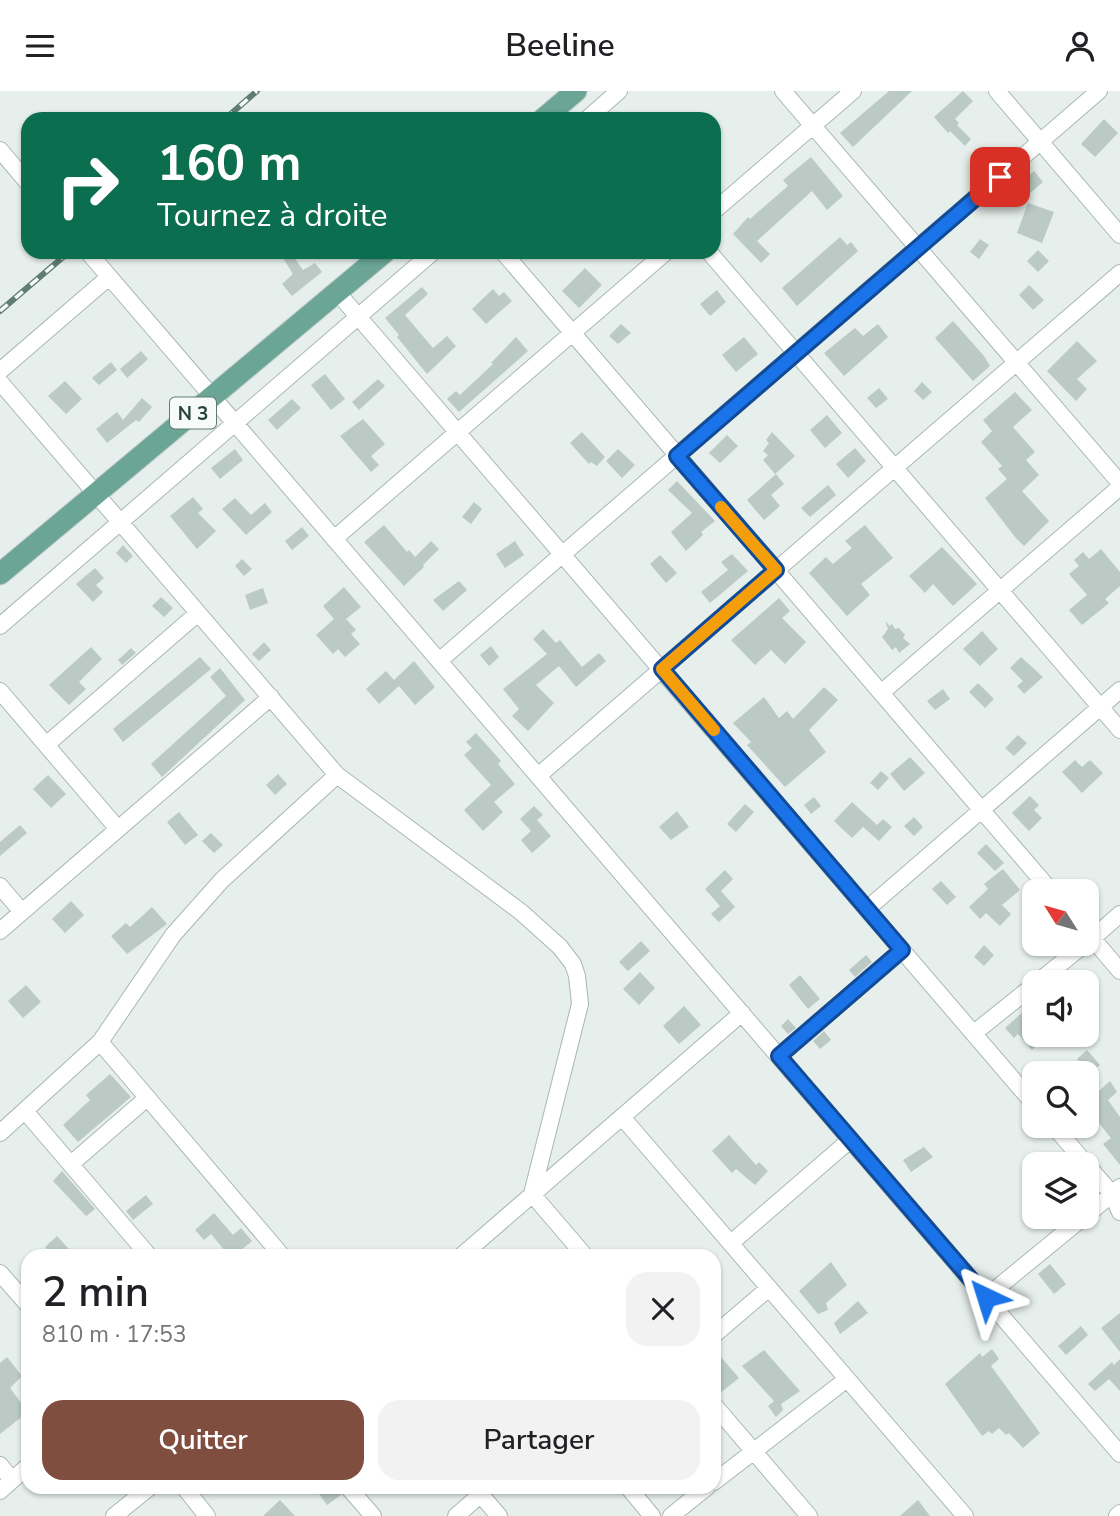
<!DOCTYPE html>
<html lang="fr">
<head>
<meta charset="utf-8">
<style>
  body { margin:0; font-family:"Nunito Sans",sans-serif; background:#f2f2f2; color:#202124; height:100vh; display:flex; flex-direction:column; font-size:26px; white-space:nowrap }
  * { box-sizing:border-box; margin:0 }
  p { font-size:23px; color:#757577 }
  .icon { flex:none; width:38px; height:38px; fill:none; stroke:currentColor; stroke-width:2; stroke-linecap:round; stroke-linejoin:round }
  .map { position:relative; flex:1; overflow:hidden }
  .sheet { position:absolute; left:21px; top:1158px; width:700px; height:245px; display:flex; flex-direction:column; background:#fff; border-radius:21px; box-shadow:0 2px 5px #0004 }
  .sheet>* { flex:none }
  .banner { position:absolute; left:21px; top:21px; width:700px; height:147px; border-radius:21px; box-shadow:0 2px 5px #0004; background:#0b6e4f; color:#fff; overflow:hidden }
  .needle { width:46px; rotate:307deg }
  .controls { position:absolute; left:1022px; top:788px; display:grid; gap:14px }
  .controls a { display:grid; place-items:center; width:77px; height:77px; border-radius:14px; background:#fff; box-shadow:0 2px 5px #0004; font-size:35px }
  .pin { position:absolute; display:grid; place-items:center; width:60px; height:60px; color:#fff; margin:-30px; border-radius:14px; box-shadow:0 4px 10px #0006 }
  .me { position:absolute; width:77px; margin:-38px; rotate:319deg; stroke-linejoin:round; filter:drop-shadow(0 0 5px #0008) }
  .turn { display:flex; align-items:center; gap:24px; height:147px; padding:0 21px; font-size:32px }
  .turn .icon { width:91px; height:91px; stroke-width:2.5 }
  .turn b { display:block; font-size:49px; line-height:60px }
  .round { display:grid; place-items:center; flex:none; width:74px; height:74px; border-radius:21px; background:#f2f2f2 }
  .head { display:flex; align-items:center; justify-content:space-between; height:119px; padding:0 21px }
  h1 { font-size:42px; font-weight:600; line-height:52px }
  .cta { display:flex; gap:14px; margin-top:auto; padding:14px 21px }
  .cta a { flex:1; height:80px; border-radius:21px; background:#7f4e3f; color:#fff; font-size:28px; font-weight:600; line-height:80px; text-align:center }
  .cta a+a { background:#f2f2f2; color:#202124 }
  header { display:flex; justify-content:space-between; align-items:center; height:91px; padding:0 21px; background:#fff; font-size:32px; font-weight:600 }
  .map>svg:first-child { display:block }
</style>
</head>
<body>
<header><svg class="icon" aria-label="menu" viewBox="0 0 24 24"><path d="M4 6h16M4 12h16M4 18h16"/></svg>Beeline<svg class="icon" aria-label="person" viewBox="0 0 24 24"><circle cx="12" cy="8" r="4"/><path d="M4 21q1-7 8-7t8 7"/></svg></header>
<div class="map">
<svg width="1120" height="1425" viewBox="0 0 1120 1425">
  <rect width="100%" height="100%" fill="#e6efeb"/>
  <path fill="#bbcac4" d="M889,0H912L853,56L840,42Z
    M963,0L973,10L955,28L959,32L957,34L971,48L965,55L950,40L948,42L934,26Z
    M1104,28L1118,42L1095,66L1081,53Z
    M811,66L843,105L827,119L812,100L757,150L770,163L761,172L733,143L748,126L750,128L788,95L783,89Z
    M1034,80L1043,91L1030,102L1021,91Z
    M1028,112L1054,121L1042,152L1017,142Z
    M840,146L847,154L851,151L858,160L797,215L782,197Z
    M980,148L989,154L979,168L970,161Z
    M1038,159L1049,170L1038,181L1027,170Z
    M279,161H290L303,179L315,172L322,181L292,205L282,193L293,183Z
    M585,177L602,194L579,217L562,200Z
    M1029,194L1044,209L1033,219L1019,204Z
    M422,196L428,203L405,224L433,257L447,245L456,255L427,283L397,246L399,244L385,227Z
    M493,198L499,205L504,201L512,210L486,233L472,218Z
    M717,199L726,211L710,225L700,213Z
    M953,230L984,265L990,275L973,290L935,247Z
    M621,233L631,242L618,253L609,245Z
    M878,233L888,246L844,285L824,262L855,237L863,245Z
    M516,246L528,260L459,321L447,308L456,300L460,304L493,273L491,272Z
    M744,246L758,263L736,281L722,264Z
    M1077,250L1097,270L1077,288L1087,298L1076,310L1047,280Z
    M141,260L148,268L127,287L120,278Z
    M111,271L117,279L99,294L92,287Z
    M325,283L345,308L331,319L311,294Z
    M378,288L385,295L359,319L352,311Z
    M65,290L82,308L66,323L48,305Z
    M922,291L932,301L923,309L914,300Z
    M879,297L888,308L876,317L867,307Z
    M1015,301L1032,319L1013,336L1035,361L1026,369L1039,384L1022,400L1049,430L1024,455L1015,446L985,407L1007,388L998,378L1002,375L981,351L992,340L983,329Z
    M142,307L152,316L139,331L136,329L107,352L96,338L117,321L123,329Z
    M292,308L301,317L277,339L268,329Z
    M827,324L842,342L825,357L810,339Z
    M363,328L385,353L371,365L379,374L371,381L340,345Z
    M582,341L605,366L597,375L591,371L589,373L570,352Z
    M772,341L795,365L775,383L763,369L768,364L763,360L769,352L766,349Z
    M727,344L738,355L720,372L709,362Z
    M855,357L866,370L848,387L836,373Z
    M235,358L243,369L220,388L211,377Z
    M618,358L635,374L622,387L606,370Z
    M776,383L784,393L771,404L780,415L764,429L747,409Z
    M677,390L715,430L701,441L703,444L686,460L671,441L692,422L668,399Z
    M828,394L836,404L810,426L801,417Z
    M193,406L203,418L198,422L216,440L197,458L170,425Z
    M235,407L251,424L265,412L272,421L246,444L222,418Z
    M474,411L482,418L471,433L462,426Z
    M384,434L407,461L409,459L415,466L431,450L439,458L423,474L424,476L404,495L364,451Z
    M865,434L893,467L861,493L870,504L847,525L809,482L826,466L833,473L852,457L845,450Z
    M302,436L309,445L292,459L285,450Z
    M515,450L524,464L505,477L496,463Z
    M123,454L133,465L126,472L116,462Z
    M942,456L977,493L953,515L933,493L925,502L909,485Z
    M1101,458L1120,481V495L1105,508L1109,512L1082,534L1069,519L1087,504L1069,483L1079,475L1074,469L1083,461L1089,468Z
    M732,463L748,480L710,512L701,501L728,479L721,471Z
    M660,464L677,482L666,492L650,473Z
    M242,468L252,478L244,485L235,475Z
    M95,477L104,487L96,494L103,501L93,511L76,493Z
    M459,490L467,499L443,520L433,509Z
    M344,496L361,516L346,528L356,539L351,543L360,553L345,566L338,558L333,563L316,544L334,528L323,515Z
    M263,497L268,512L250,519L245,504Z
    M161,506L173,517L164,526L152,515Z
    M779,507L790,520L782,527L806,551L785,573L771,559L755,574L731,549Z
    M885,530L890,535L892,533L895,538L899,537L905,544L903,547L910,553L899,562L896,556L892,559L882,546L888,538Z
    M543,538L556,552L560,549L582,576L599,562L606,570L576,596L559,575L536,594L554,612L528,640L512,625L519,618L503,598L547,563L533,548Z
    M982,540L998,558L980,575L963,558Z
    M264,551L271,559L259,570L252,563Z
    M491,555L499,566L489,575L480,564Z
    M91,556L102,568L79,591L86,598L69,614L49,594Z
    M131,557L136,562L122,574L118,569Z
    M200,566L211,578L123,651L113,638Z
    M1021,566L1043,586L1024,603L1017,595L1023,590L1010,577Z
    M414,570L435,596L415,614L399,595L379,613L366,598L386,580L394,589Z
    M220,577L245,609L162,686L151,673L226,605L210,586Z
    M978,592L994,608L985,617L969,601Z
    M824,596L838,609L809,639L826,661L785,696L747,654L751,651L733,632L764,606L779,627L787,620L793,628Z
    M943,598L950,608L935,619L927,610Z
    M476,642L501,670L498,673L515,693L494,711L503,721L483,740L464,719L491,694L464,664L472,657L466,651Z
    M1018,644L1027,652L1014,665L1005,657Z
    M910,666L925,682L904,700L890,683Z
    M1075,669L1082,676L1090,669L1103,682L1082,702L1062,681Z
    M881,680L889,687L878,699L870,692Z
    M278,683L287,693L275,704L266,694Z
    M48,684L66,703L51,717L33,698Z
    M1030,705L1039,714L1034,719L1042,727L1029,740L1012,722Z
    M814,706L821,715L811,723L804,714Z
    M852,711L877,734L883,728L892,736L879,750L863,736L852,747L834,730Z
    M745,713L754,721L736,741L727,733Z
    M534,715L543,724L537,729L551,745L532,762L521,749L531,740L520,728Z
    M677,720L689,736L671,749L659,736Z
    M179,721L198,744L185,754L167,731Z
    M914,726L923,736L914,745L904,735Z
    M20,734L27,742L0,765V751Z
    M211,742L223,754L214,762L202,750Z
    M986,753L1004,772L995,780L977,762Z
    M1003,778L1020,799L1002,814L1011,823L1000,835L986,822L980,828L969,816L988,798L984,793Z
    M725,779L733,788L721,800L735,816L719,831L711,823L720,815L705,798Z
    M941,790L956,806L947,814L932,798Z
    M71,810L84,824L65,842L52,828Z
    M152,816L167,833L127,863L111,845L126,832L130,836Z
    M641,850L650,860L628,880L619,871Z
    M984,854L994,864L984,875L974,866Z
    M866,864L872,871L855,886L849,879Z
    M640,881L655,897L639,914L623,898Z
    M800,884L820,908L808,918L789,894Z
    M26,894L41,911L23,927L8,910Z
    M684,915L701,934L679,953L663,935Z
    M1025,919L1034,927V943H1046L1032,959L1018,943L1014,947L1005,937Z
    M788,928L796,937L788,943L781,935Z
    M824,940L831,949L820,958L813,950Z
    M1087,959L1100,974L1090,982L1077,968Z
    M110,983L131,1006L78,1051L63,1034L90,1009L86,1004Z
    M1110,990L1117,1001L1108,1009L1120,1026V1074L1103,1053L1111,1047L1090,1021L1097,1015L1090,1008Z
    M729,1044L756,1074L759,1071L768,1080L755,1094L736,1078L732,1082L712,1060Z
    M924,1056L933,1066L911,1081L903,1069Z
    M62,1080L95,1118L86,1125L53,1090Z
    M146,1104L153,1113L133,1129L126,1120Z
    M214,1122L233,1144L241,1137L252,1150L233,1166H230L211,1143L204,1149L195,1139Z
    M57,1145L69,1158L61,1166H54L45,1156Z
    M831,1171L847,1194L826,1212L828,1219L818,1223L799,1200Z
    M1050,1173L1066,1193L1054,1203L1038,1183Z
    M858,1210L868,1222L840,1243L834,1232Z
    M1120,1222V1261L1101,1237Z
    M1081,1235L1088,1244L1066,1264L1058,1255Z
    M992,1258L999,1268L991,1275L1040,1342L1023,1357L1009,1342L1006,1344L999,1337L992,1343L989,1340L982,1345L945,1293L980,1262L982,1266Z
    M764,1259L800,1300L781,1313L783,1319L776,1326L768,1315L774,1310L742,1275Z
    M720,1265L739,1287L719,1303L714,1296V1270Z
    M7,1266L22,1285L10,1297L28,1321L0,1343V1272Z
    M1120,1268V1300L1109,1288L1095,1300L1088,1293L1112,1271L1114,1274Z
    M314,1396H338L341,1404L327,1414Z
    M280,1409L295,1425H263Z
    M918,1409L930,1425H900Z"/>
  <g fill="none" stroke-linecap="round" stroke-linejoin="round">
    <g stroke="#a8b8b2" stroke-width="18">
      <path id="minor" d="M783,0L1120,392
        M997,0L1120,144
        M587,28L619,0
        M0,59L28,92
        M714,120L853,0
        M88,161L1120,1363
        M503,161L1051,800
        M709,161L1120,639
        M337,201L1034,1013
        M0,280L109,186
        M0,291L337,684L521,821L560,856L573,873L577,885L580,913L532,1103L586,1166
        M334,448L666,161
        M0,535L433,161
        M439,570L1099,0
        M0,600L118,738
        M881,602L1120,396
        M46,654L198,522
        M538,685L1120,182
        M0,795L22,821
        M867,818L1120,599
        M0,840L271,606
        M1087,841L1120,880
        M1087,852L1120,823
        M1038,891L1086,852
        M974,942L1034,894
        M100,951L283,1166
        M779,965L902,859
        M25,1020L150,1166
        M622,1026L965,1425
        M1053,1034L1086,1073
        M0,1042L100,951L173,844L222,789L337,684
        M71,1073L147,1007
        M1087,1074L1112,1103L1120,1121
        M1087,1124L1120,1096
        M731,1152L850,1049
        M460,1166L742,922
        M0,1182L28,1214
        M986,1206L1085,1125
        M714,1244L769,1197
        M714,1314L809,1425
        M0,1374L12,1389
        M714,1391L847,1288
        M184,1396L207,1425
        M348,1396L373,1425
        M474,1396L499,1425
        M628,1396L652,1425
        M0,1400L28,1375
        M114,1425L150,1396
        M456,1425L480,1404
        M671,1425L707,1396
        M1117,1425L1120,1422"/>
    </g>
    <g stroke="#c2cac8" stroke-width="23">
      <path id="major" d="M543,28L576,0
        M0,483L385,161"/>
    </g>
    <use href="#minor" stroke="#fff" stroke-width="16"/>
    <use href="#major" stroke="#6aa596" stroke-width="21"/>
    <g stroke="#5f7d75" stroke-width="6">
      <path id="rail" d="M225,28L257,0
        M0,220L69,161"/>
    </g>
    <use href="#rail" stroke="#f7fbf9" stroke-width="3.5" stroke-dasharray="10" stroke-linecap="butt"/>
  </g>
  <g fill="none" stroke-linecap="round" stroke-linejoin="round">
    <g stroke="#114b97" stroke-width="18">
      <path id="route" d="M986,1206L779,965L902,859L662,578L776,479L677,365L1000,86"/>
    </g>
    <use href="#route" stroke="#1a73e8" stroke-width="12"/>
    <path stroke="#f59e0b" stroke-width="12" d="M714,639L662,578L776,479L721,416"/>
  </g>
  <g text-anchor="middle" stroke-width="5" stroke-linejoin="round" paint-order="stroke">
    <rect fill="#f7fbf9" stroke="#637a73" stroke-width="2" x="170" y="306.5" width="46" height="31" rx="5"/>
    <g font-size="19" font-weight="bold" fill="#24423a">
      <text x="193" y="329">N 3</text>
    </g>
  </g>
</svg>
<div class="controls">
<a><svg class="needle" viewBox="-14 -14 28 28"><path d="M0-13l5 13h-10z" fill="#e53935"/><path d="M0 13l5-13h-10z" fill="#757577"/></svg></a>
<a><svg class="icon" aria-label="sound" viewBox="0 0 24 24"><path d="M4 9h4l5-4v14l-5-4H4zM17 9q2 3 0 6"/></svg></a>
<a><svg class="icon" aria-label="search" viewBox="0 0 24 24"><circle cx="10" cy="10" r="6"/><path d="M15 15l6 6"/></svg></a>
<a><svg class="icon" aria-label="layers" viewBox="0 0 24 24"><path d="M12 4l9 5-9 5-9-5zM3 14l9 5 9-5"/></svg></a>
</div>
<div class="pin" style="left:1000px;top:86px;background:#d93025"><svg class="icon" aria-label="arrive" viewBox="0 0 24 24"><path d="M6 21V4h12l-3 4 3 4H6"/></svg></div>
<svg class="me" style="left:986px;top:1206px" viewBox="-20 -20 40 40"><path d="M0-17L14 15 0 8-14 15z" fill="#1a73e8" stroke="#fff" stroke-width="4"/></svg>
<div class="banner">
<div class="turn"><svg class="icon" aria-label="right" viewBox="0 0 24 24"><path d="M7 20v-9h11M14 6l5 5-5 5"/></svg><div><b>160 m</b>Tournez à droite</div></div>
</div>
<section class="sheet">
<div class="head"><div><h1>2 min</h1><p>810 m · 17:53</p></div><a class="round"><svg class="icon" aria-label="close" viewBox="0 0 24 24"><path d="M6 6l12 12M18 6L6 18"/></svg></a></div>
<div class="cta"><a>Quitter</a><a>Partager</a></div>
</section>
</div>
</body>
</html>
